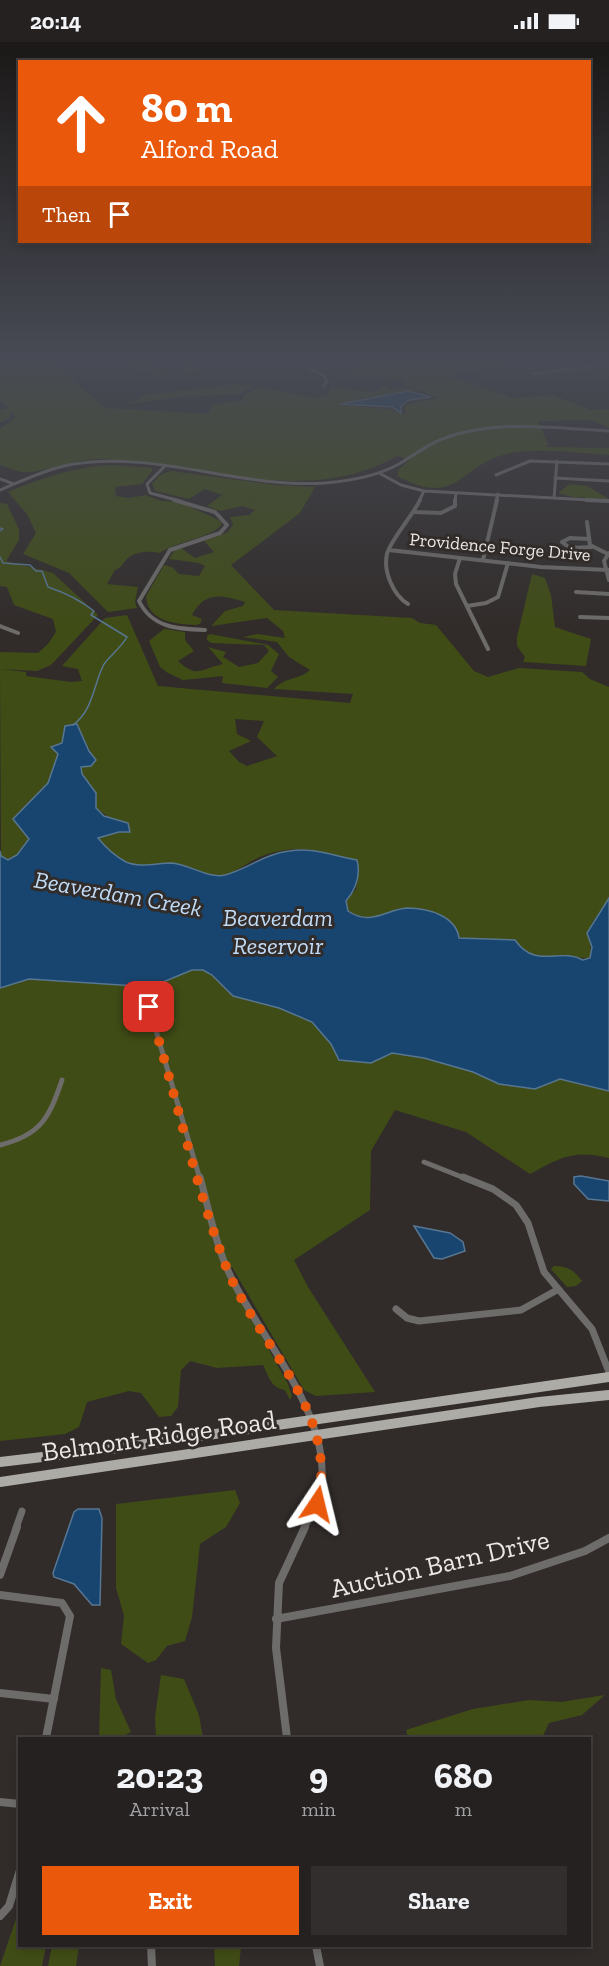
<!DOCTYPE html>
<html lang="en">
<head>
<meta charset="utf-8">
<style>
  body { margin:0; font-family:"Zilla Slab",serif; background:#312e2d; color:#f1f3f6; height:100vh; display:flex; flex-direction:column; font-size:22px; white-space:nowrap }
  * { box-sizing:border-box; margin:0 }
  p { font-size:20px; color:#a3a3a5 }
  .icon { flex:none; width:33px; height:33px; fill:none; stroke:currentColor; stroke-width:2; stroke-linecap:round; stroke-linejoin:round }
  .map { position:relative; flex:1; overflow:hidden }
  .side { position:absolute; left:18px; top:1695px; width:573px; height:210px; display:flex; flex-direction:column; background:#252120; border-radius:0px; box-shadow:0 3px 9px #0003,0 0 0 2px #423e3e }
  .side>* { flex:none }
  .hud { position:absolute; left:18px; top:18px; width:573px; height:183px; border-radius:0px; box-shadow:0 3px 9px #0003,0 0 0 2px #423e3e; background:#ea580c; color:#fff; overflow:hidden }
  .pin { position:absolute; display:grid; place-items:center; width:51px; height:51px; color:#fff; margin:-26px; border-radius:12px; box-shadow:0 3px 9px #0006 }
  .me { position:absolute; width:66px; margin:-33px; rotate:10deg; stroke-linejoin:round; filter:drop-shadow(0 0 4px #0008) }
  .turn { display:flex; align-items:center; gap:21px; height:126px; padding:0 24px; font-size:27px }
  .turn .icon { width:78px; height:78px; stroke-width:2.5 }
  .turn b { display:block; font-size:42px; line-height:51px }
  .then { display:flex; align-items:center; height:57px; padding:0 24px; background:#0003; gap:12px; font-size:22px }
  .eta { display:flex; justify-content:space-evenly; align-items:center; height:102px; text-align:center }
  .eta b { font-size:36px; font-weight:700; line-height:42px }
  .button { display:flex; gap:12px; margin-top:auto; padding:12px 24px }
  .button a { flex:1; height:69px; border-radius:0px; background:#ea580c; color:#fff; font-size:24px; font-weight:700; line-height:69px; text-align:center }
  .button a+a { background:#312e2d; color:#f1f3f6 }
  .status { display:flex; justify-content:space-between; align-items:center; height:42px; padding:0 30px; background:#252120; direction:ltr }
  .status svg { height:16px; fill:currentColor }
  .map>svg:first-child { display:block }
</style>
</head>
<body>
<div class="status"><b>20:14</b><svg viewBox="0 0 49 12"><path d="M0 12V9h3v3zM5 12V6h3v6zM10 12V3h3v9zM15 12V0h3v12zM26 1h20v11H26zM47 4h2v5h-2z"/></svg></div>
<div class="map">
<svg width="609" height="1924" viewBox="0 0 609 1924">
  <rect width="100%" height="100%" fill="#312c2a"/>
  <path fill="#404c16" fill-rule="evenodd" d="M0,317H49L105,366L209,372L212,362L243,359L244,353L259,345L315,356L328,353L331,345C348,345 361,351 379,349L381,345L387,344L389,347L412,346L404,343L406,339L341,333L368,323L359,317H522L445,335L457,336L512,356L553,353L591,368L609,367V386L592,378L538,379L548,402L546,405L609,406V413C577,411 543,406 511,411C460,420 459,468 397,434L399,427L410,418L397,414C307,466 199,421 102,417C77,416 40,432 22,430C15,429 7,425 0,423V387L16,375L11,369L10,376L0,381V368L9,366L0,358ZM419,348L438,356L405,363V372L386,367L340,363L360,357Z
    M140,317H149L148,322L168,331L181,330L187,322L207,332C176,331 156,343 129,320L142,319Z
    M235,342L255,343L239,352L181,355L112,364L142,358L139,355L144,353Z
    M112,423L152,426V429L142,442L115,445L116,454L128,456L146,453L161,459L179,460L219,478L222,482C214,495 174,500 160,511C150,509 138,509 129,515C123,520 123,525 115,528L107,542L138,545L135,560L137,566L108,570L69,531L23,512L36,491L27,472L8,450C44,435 74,425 112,423Z
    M171,429L276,443L315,445L300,471L231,523L274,568L412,576L420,581L436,583L474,629L488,635L519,626L582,630L590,637L609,645V856L592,881L590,916L533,914L459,896L406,866C388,873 365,881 348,869L346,859L356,847L359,827C328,807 299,801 262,814C249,819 238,829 225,833C208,837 189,821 171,821C157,821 139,826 126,820C114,814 106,805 97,796L119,790H130L96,766V751L82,732L81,724L93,715L77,682L62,701L51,706L58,712L48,741L13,777L29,796L17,813L8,818L1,814L0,627L26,630V634L71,640L82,639L78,627L62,624L105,576L127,573L158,644L350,661L353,652L274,647C285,635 299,638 310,628L289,615L277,600L243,595L257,592L285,596L283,589L267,576L211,584L225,569L243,564L245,560C221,553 205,549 192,573L202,577L200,582L196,583C177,582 147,580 146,554L164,523L172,525L179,532L199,534L205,524L199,521L169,517L174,509L181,506L195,516L214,510L204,499L228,490L233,482L230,475L249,473L255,468L243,464L220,469L207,464L222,453L205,447L189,457L155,449L152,442L160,433ZM235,677L264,679L257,695L277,714L247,724L239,720L229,709L251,699L237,692Z
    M570,442L587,444L609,457L573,455L558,451Z
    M0,461L7,462L19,487V498L6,519L53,531L98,573L51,623L37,629L0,627V610L38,611L48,602L56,590L53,577L14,563L7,545L0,544Z
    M532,532L545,536L551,553L555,585L591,597L586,624L523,620L525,615L517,604V595Z
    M164,587L185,590V598L194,609L178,619C198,637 200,627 223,622L208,605L226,610L223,615L239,625L258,621L269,609L264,603L211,601L207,598V594L210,592L268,603L279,612L271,629L278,635L267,646L222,641L223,634L183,638L168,631L160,625L149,599Z
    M0,903L227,911L371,1021L392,1011L424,1016L473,1030L500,1042L535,1047L560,1037L609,1049V1116C574,1107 559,1116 530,1132L466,1090L395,1068L371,1109L370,1168L294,1218L308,1245L375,1350L316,1354L304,1348L232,1225L227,1232L288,1342L292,1354L290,1358L285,1348C271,1346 269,1335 263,1323L217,1326L190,1319L181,1328L178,1365L171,1374L159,1375L141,1351L129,1349L87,1360L79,1385L65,1392L0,1399Z
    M554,1224C567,1224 574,1228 582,1239L576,1244L567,1245L551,1227Z
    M235,1448L240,1461L226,1485L200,1502L192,1575L185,1599L167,1604L156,1618L148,1621L121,1602L124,1574L116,1546V1462Z
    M101,1626L111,1628L116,1657L131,1690L120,1696H99Z
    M161,1633L184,1637L199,1673L203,1696H156L155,1675Z
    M605,1653L582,1673L549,1681L542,1696H408L406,1688L473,1667L529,1658L561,1660Z
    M19,1868L20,1904H46L42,1924H0Z
    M52,1904H79L76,1924H48Z
    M214,1904H246L241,1905L239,1924H215Z"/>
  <path fill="#18456f" stroke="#577692" stroke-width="1.5" d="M408,349L431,355L409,358L401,364V371L392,365L341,362Z
    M77,682L89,709L96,718L91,724L81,725L82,732L96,751V766L104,774L128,781L130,790H119L98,796C106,806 115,814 126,820C140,826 157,821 171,821C189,822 208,837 225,833C248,827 264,812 289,809C314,805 333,814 357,818C361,834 356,847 346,859L348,869C371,885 387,867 407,866C428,866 456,874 459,896L515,898C536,928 559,905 583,918L590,916L592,905L587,891L609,856V1049L560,1037L535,1047L499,1042L473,1030L424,1016L392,1011L371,1021L339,1018L331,1002L312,980L279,966L233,954L212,933L203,928H192L151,945L29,937L0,946V809L1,814L8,818L17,813L29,797L13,777L48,741L58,712L51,705L62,701L65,684Z
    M581,1134L609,1139V1159L588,1157L574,1142V1135Z
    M414,1184L450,1191L463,1200L465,1209L442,1217L434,1216Z
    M78,1467H99L102,1476L100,1563H92L74,1542L54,1535L53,1531L74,1470Z"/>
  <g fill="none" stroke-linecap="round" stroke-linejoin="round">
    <path stroke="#577692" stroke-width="1.5" d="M0,486L3,487L0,489
      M0,515L3,521L30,523L36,529H42L48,545C66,551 80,558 94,569L91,573L127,595C121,606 105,618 103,624C93,645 93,668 73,683"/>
    <path stroke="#6e6c6a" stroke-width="3" d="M293,317L324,334L327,340L323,344
      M533,332L609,322
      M164,425L147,442L150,451L180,459
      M379,431L401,443L424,449L609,459
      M496,433L530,419L609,422
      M555,436L609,439
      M0,437L14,442
      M0,448C22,439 44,428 68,423C154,407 239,447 325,441C350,439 377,434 399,422C414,413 427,403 442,397C494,377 555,386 609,389
      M554,456L557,419
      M419,459L424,449
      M455,459L456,451
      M496,459L498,452"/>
    <path stroke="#6e6c6a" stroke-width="4" d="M174,458L215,470L227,483L220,491L170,508L139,559C152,586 178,587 205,588
      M586,458L609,459
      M414,470L441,471L455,464V458
      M587,480L590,503L608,512
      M589,497L570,496L562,500L570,506L592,505
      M389,508L541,525L609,528
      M609,511L604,519L609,538
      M460,516L455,532L456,542L488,607
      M483,518L497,458
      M576,550L609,552
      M408,562C393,553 383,529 387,512C390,499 413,473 420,458
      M467,564L486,561L498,555L508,521
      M580,575L609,576
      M0,584L18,591"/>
    <path stroke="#6e6c6a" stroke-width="5" d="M149,965L200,1137
      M0,1103C41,1093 49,1076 62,1038
      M424,1120L467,1137"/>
    <path stroke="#6e6c6a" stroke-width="7" d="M200,1135C208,1164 214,1196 226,1224C254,1292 345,1382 317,1462C314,1470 308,1478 304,1486
      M463,1135L493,1147L516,1163L528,1181L544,1230L592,1287L609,1330
      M396,1267L407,1276L419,1279L521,1268L557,1248
      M16,1486L22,1469"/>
    <path stroke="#6e6c6a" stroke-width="8" d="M0,1533L17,1485
      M0,1553L62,1561L70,1574L46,1696
      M276,1577L510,1534L585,1509L609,1496
      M0,1651L54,1657
      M287,1696L276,1606L279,1541L305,1485
      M0,1760L20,1762
      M0,1874L9,1864L20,1828
      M151,1904L152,1924
      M316,1904L320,1924"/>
    <path stroke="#adaba6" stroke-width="10" d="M0,1420L118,1406L609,1335
      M0,1440L539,1360L609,1353"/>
  </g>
  <linearGradient id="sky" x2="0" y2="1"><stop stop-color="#1b1817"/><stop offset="0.54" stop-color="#484b55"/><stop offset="1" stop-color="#484b55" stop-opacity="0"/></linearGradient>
  <rect width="609" height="587" fill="url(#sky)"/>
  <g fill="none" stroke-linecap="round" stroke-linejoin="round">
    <path stroke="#ea580c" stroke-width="10" stroke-dasharray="0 18" d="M149,965C175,1050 194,1139 225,1222C255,1301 341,1369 317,1462"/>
  </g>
  <g text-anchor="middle" stroke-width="6" stroke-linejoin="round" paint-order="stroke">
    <g font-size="18" fill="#eae7e5" stroke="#312c2a">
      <text transform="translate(500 505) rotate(5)" y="6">Providence Forge Drive</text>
    </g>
    <g font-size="24" font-style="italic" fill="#c1dbf6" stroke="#312c2a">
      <text transform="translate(118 852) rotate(10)" y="8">Beaverdam Creek</text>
      <text x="278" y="884">Beaverdam<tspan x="278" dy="28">Reservoir</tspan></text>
    </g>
    <g font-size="27" fill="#eae7e5" stroke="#312c2a">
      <text transform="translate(159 1394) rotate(-8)" y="9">Belmont Ridge Road</text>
      <text transform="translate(440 1522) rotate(-13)" y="9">Auction Barn Drive</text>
    </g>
  </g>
</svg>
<div class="pin" style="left:149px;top:965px;background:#d93025"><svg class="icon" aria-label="arrive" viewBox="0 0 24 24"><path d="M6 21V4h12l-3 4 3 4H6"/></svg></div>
<svg class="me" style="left:317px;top:1462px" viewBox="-20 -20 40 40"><path d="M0-17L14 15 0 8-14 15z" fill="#ea580c" stroke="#fff" stroke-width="4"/></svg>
<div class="hud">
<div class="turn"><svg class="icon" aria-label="ahead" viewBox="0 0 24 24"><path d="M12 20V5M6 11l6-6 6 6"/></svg><div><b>80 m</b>Alford Road</div></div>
<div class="then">Then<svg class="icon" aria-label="arrive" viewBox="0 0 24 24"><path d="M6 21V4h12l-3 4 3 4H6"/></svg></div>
</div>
<section class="side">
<div class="eta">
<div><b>20:23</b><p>Arrival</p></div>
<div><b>9</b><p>min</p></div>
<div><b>680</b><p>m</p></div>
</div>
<div class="button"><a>Exit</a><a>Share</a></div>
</section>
</div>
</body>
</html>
